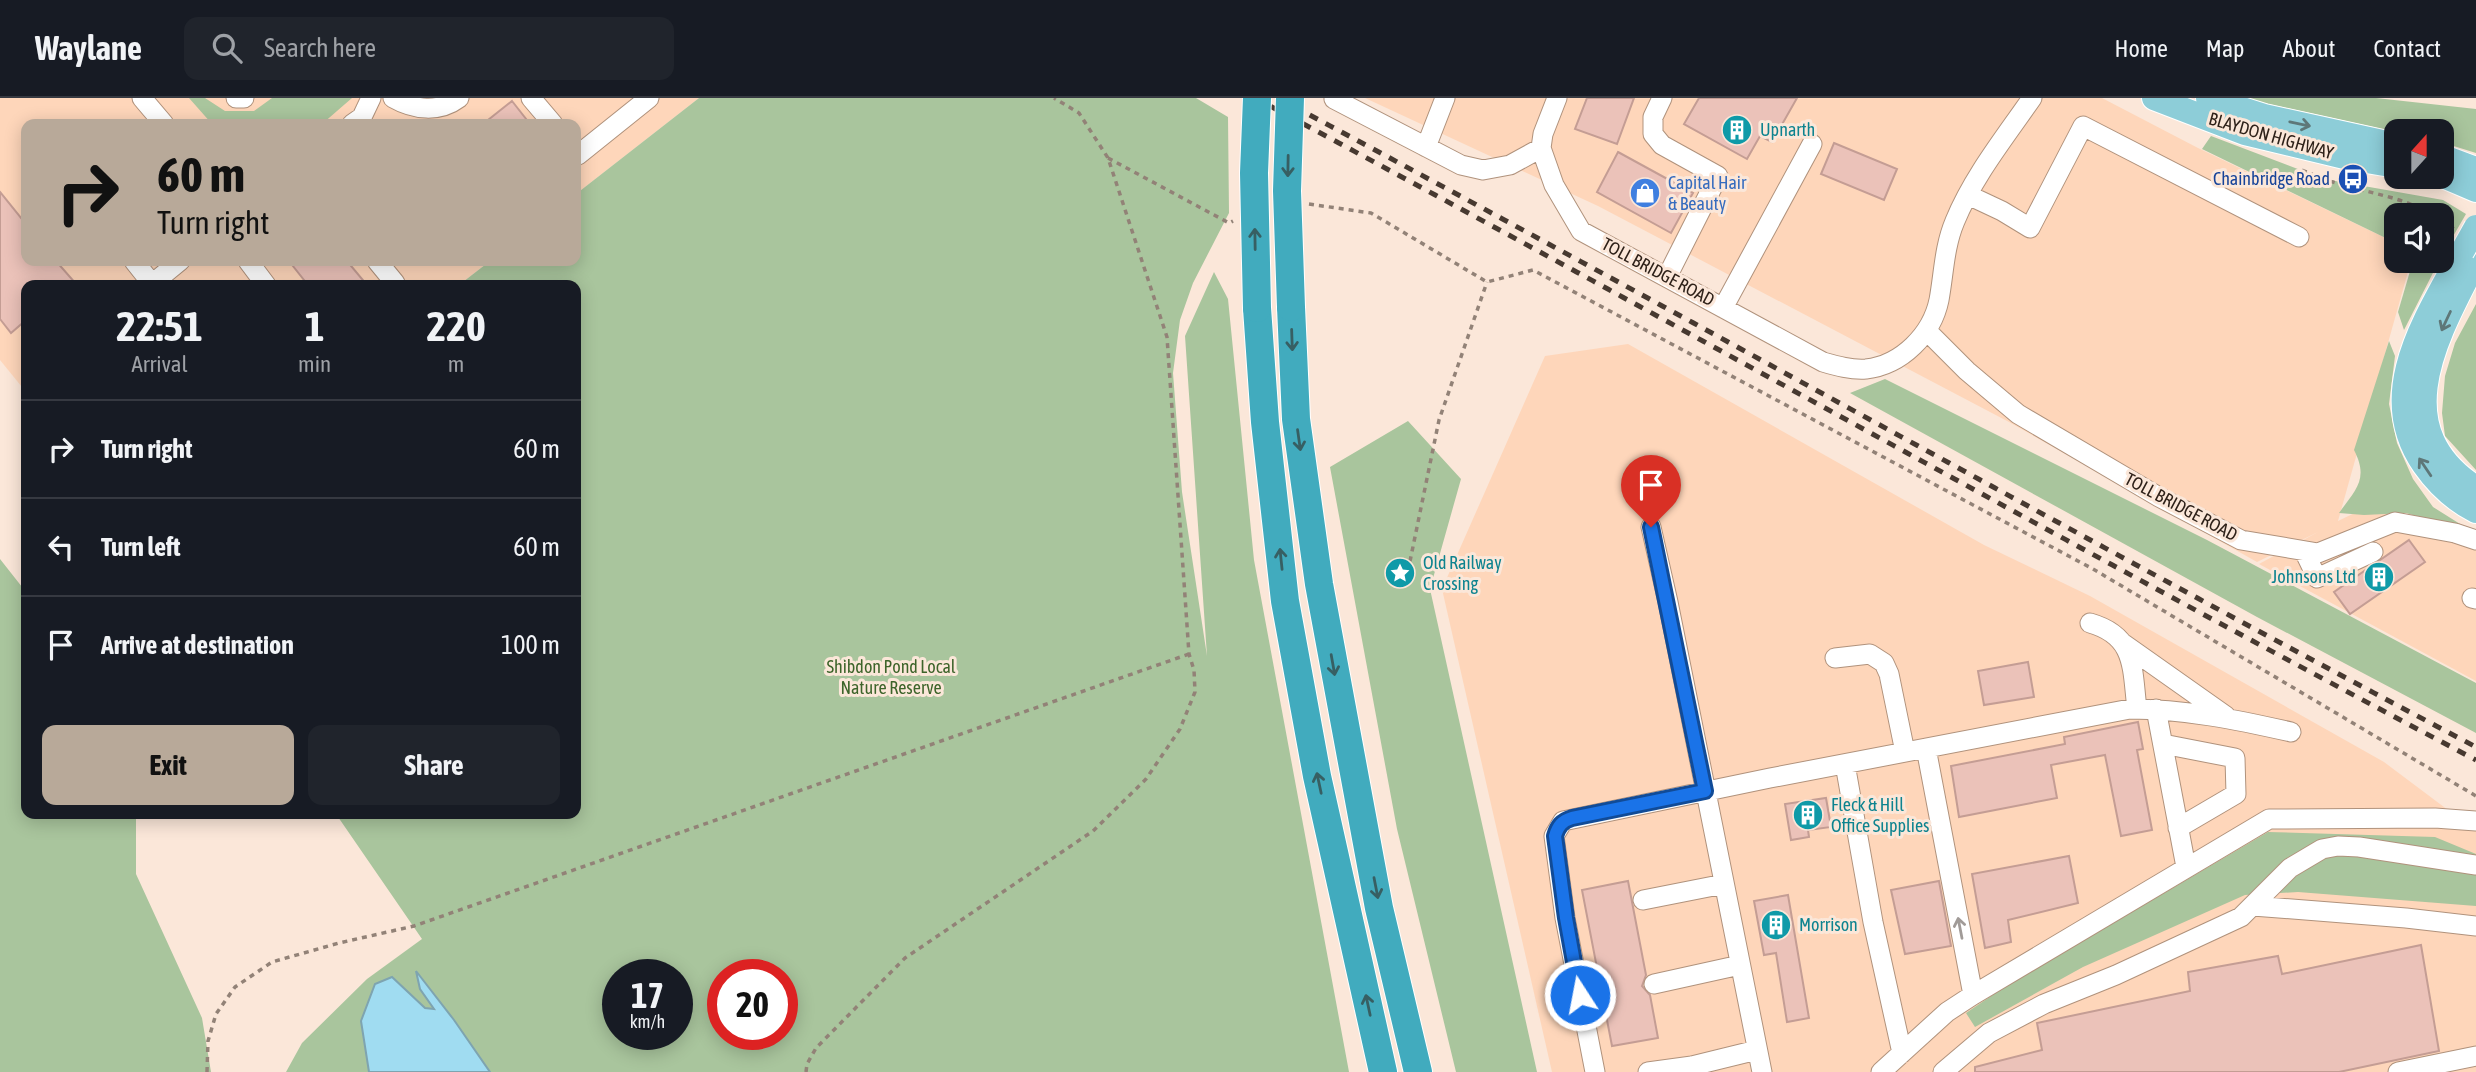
<!DOCTYPE html>
<html lang="en">
<head>
<meta charset="utf-8">
<style>
  body { margin:0; font-family:"Asap Condensed",sans-serif; background:#20242c; color:#f1f3f6; height:100vh; display:flex; flex-direction:column; font-size:26px; white-space:nowrap }
  * { box-sizing:border-box; margin:0 }
  p { font-size:23px; color:#9ea1a6 }
  .icon { flex:none; width:38px; height:38px; fill:none; stroke:currentColor; stroke-width:2; stroke-linecap:round; stroke-linejoin:round }
  .map { position:relative; flex:1; overflow:hidden }
  .drawer { position:absolute; left:21px; top:182px; width:560px; height:539px; display:flex; flex-direction:column; background:#171b24; border-radius:14px; box-shadow:0 4px 18px #0003 }
  .drawer>* { flex:none }
  .guide { position:absolute; left:21px; top:21px; width:560px; height:147px; border-radius:14px; box-shadow:0 4px 18px #0003; background:#b8a999; color:#111; overflow:hidden }
  .needle { width:46px; rotate:21deg }
  .tools { position:absolute; left:2384px; top:21px; display:grid; gap:14px }
  .tools a { display:grid; place-items:center; width:70px; height:70px; border-radius:14px; background:#171b24; box-shadow:0 4px 18px #0003; font-size:35px }
  .speed { position:absolute; left:602px; top:861px; display:flex; gap:14px; font-size:35px; font-weight:700; text-align:center }
  .speed>* { display:grid; place-content:center; width:91px; height:91px; border-radius:50%; background:#171b24; box-shadow:0 4px 18px #0003; line-height:1 }
  .speed small { font-size:18px; font-weight:400 }
  .speed .limit { border:10px solid #d22; background:#fff; color:#111 }
  .pin { position:absolute; display:grid; place-items:center; width:60px; height:60px; color:#fff; margin:-72px -30px; border-radius:50% 50% 50% 0; rotate:-45deg; box-shadow:0 0 7px #0007 }
  .pin .icon { rotate:45deg }
  .me { position:absolute; width:77px; margin:-38px; rotate:349deg; stroke-linejoin:round; filter:drop-shadow(0 0 5px #0008) }
  .turn { display:flex; align-items:center; gap:24px; height:147px; padding:0 21px; font-size:32px }
  .turn .icon { width:91px; height:91px; stroke-width:2.5 }
  .turn b { display:block; font-size:49px; line-height:60px }
  .eta { display:flex; justify-content:space-evenly; align-items:center; height:119px; text-align:center }
  .eta b { font-size:42px; font-weight:700; line-height:49px }
  .button { display:flex; gap:14px; margin-top:auto; padding:14px 21px }
  .button a { flex:1; height:80px; border-radius:14px; background:#b8a999; color:#111; font-size:28px; font-weight:700; line-height:80px; text-align:center }
  .button a+a { background:#20242c; color:#f1f3f6 }
  ul { padding:0; list-style:none }
  li { display:flex; align-items:center; gap:21px; height:98px; padding:0 21px; border-top:2px solid #363941 }
  li div { flex:1 }
  li b { display:block; font-size:26px }
  li em { font-style:normal }
  header { display:flex; align-items:center; gap:42px; box-sizing:border-box; height:98px; padding:0 35px; background:#171b24; border-bottom:2px solid #363941 }
  header strong { font-size:33px }
  nav { display:flex; gap:38px; margin-inline-start:auto; font-size:24px }
  .search { width:490px; height:63px; background:#20242c; display:flex; align-items:center; gap:18px; box-sizing:border-box; padding:0 24px; border-radius:14px; color:#9ea1a6; font-size:26px }
  .map>svg:first-child { display:block }
</style>
</head>
<body>
<header>
<strong>Waylane</strong>
<div class="search"><svg class="icon" aria-label="search" viewBox="0 0 24 24"><circle cx="10" cy="10" r="6"/><path d="M15 15l6 6"/></svg>Search here</div>
<nav><a>Home</a><a>Map</a><a>About</a><a>Contact</a></nav>
</header>
<div class="map">
<svg width="2476" height="974" viewBox="0 0 2476 974">
  <rect width="100%" height="100%" fill="#fbe7d9"/>
  <path fill="#fed6ba" d="M0,0H699L576,96V26H26V163H490L459,187H26V294L0,262Z
    M1365,0H2102L2198,50L2396,145V163H2411L2338,423L2363,411L2476,436V583L2259,466L2318,434L2257,464L2009,324L1598,108Z
    M1628,246L1984,447L2090,498L2384,664L2476,733V974H1552L1442,491L1545,258Z"/>
  <path fill="#a9c59d" fill-rule="evenodd" d="M189,0H205L225,13H254L272,0H352L322,26H212Z
    M699,0H1196L1228,19L1229,115L1193,185L1180,222L1173,275L1182,394L1207,558L1185,238L1214,174L1228,201L1254,462L1349,974H286L302,945L367,881L422,841L336,716H576V187H459L490,163H576V96ZM618,877H677V936H618ZM723,877H782V936H723Z
    M2242,0H2376L2476,11V55L2441,44V33L2396,34Z
    M2211,38L2324,81L2443,102L2466,116L2441,159V117H2396V145L2202,51Z
    M2413,163H2439L2404,232L2398,214Z
    M2476,206V372L2445,338L2442,315L2445,278L2455,245Z
    M2389,243L2395,258L2389,306L2397,345L2413,381L2433,409L2476,436L2406,415L2364,417L2339,415C2356,391 2369,381 2354,352Z
    M1885,281L2207,442L2476,585V635L2257,519L1850,295Z
    M1408,323L1461,381L1430,491L1537,974H1456L1397,731L1330,369Z
    M0,461L26,494V716H136V776L202,920L211,974H0Z
    M2268,734L2435,739L2476,756V808L2298,794L2245,797L2083,869L1975,929L1966,915L2006,888Z"/>
  <path fill="#a0dcf1" stroke="#7ea4b0" stroke-width="2" d="M416,873L454,922L490,974H369L361,923L375,886L392,879L425,910L434,911L420,891Z"/>
  <path fill="#ebc2b9" stroke="#c49d94" stroke-width="2" d="M1587,0H1634L1617,46L1575,31Z
    M1699,0H1797L1772,44L1760,38L1747,61L1684,26Z
    M512,3L530,26H483Z
    M1834,45L1897,71L1884,102L1821,76Z
    M1618,54L1693,95L1671,135L1597,94Z
    M0,94L26,126V163H56L77,187H26V222L11,235L0,221Z
    M289,163H347L367,187H308Z
    M2409,442L2425,464L2350,516L2334,494Z
    M2028,564L2034,599L1984,607L1978,573Z
    M2138,624L2143,651L2137,652L2152,732L2121,738L2105,657L2051,667L2057,700L1959,719L1951,668L2065,646L2064,639Z
    M1826,700L1831,729L1808,732L1809,739L1791,742L1785,706Z
    M2069,758L2078,805L2008,822L2011,844L1985,850L1972,776Z
    M1628,783L1646,877L1642,888L1650,897L1658,940L1612,948L1582,792Z
    M1939,783L1951,848L1905,856L1891,792Z
    M1788,797L1809,920L1787,924L1776,855L1764,857L1754,803Z
    M2421,847L2439,953L2339,974H1975V969L2042,952L2037,925L2190,893L2188,874L2278,858L2282,876Z"/>
  <g fill="none" stroke-linecap="round" stroke-linejoin="round">
    <g stroke="#b0927c" stroke-width="21">
      <path id="minor" d="M142,0L164,26
        M236,0H244
        M393,0C414,12 439,15 459,0
        M531,0L553,26
        M1557,0L1543,36L1541,50L1554,87L1581,133L1823,264C1837,268 1851,272 1866,271C1902,267 1932,236 1939,202C1944,175 1944,149 1955,123C1973,79 2005,39 2032,0
        M1662,0L1653,19V36L1662,47L1718,78L1667,179
        M1334,1L1461,67L1483,72L1510,67L1541,50
        M352,26L362,19L371,0
        M1426,49L1445,0
        M576,54L578,57L649,0
        M1968,97L2002,113L2030,130L2083,28L2299,139
        M134,163L153,187
        M248,163L266,187
        M377,163L395,185
        M152,186L180,163
        M1723,210L1812,46
        M1927,233L1967,273L2018,316L2159,399L2241,442L2318,455L2395,424L2455,435L2476,442
        M1651,429L1668,504L1762,974
        M2304,453L2317,480L2373,454
        M2472,500L2476,501
        M2090,525C2136,538 2132,570 2137,611
        M2124,546L2226,618
        M1835,560L1870,556L1884,565L1889,576L1905,654
        M2156,611L2186,769
        M2163,646L2235,660L2236,696L2178,730
        M1926,650L1973,897
        M1845,666L1873,824L1902,955
        M1643,802L1724,786
        M2253,808L2406,820L2476,828
        M1654,886L1740,867
        M1595,974L1565,820L1554,738L1563,723L1770,680L2130,611C2184,611 2238,622 2291,634
        M1648,974L1692,968L1757,952
        M1881,974L1947,914L1973,897L2269,721L2435,720L2476,723
        M1943,974L1989,935L2044,906L2116,877L2241,819L2290,770L2322,751L2338,748L2359,749L2476,767
        M2398,974L2476,958"/>
    </g>
    <g stroke="#fff" stroke-width="26">
      <path id="major" d="M2154,0L2245,35L2349,60L2396,68
        M2208,0L2264,18L2396,47
        M2441,58L2476,71
        M2441,77L2476,92
        M2462,154C2427,219 2374,295 2424,367C2438,387 2454,402 2476,413
        M2473,168C2435,242 2385,331 2476,390"/>
    </g>
    <g stroke="#fff" stroke-width="30">
      <path id="highway" d="M1291,209L1296,321L1319,486L1379,810L1418,974
        M1257,210L1265,324L1285,503L1317,678L1383,974"/>
    </g>
    <path stroke="#928277" stroke-width="3.5" stroke-dasharray="5 5" stroke-linecap="butt" d="M1108,60L1229,125L1233,123
      M2302,72C2312,76 2322,81 2333,84C2366,95 2402,98 2432,117
      M1309,106L1371,115L1487,184L1533,172L2093,471L2476,698
      M2441,123L2454,131
      M1408,473L1439,322L1487,184
      M207,974L208,943L216,916L235,889L272,864L339,845L414,828L1189,556
      M806,974L807,966L816,950L905,860L1093,733L1146,681L1180,631L1195,594L1194,572L1189,556L1167,239L1108,60L1079,15L1054,0"/>
    <use href="#minor" stroke="#fff" stroke-width="19"/>
    <use href="#major" stroke="#8dcdd8" stroke-width="24"/>
    <use href="#highway" stroke="#41abbe" stroke-width="28"/>
    <path stroke="#473930" stroke-width="5" stroke-dasharray="9 9" stroke-linecap="butt" d="M1255,0C1663,218 2066,446 2476,662
      M1278,0C1679,214 2074,437 2476,649"/>
    <g stroke="#fff" stroke-width="26" stroke-linecap="butt">
      <path id="major-bridge" d="M2462,154L2476,129"/>
    </g>
    <g stroke="#fff" stroke-width="30" stroke-linecap="butt">
      <path id="highway-bridge" d="M1257,0L1254,75L1257,210
        M1290,0L1287,93L1291,209"/>
    </g>
    <use href="#major-bridge" stroke="#8dcdd8" stroke-width="24"/>
    <use href="#highway-bridge" stroke="#41abbe" stroke-width="28"/>
  </g>
  <defs><path id="oneway-shaft" d="M-6 0H5M1.5-3L5.5 0L1.5 3" fill="none" stroke-width="1.6" stroke-linecap="round" stroke-linejoin="round" transform="scale(1.75)"/></defs>
  <g stroke="#5e7778">
    <use href="#oneway-shaft" transform="translate(2300 26) rotate(12)"/>
    <use href="#oneway-shaft" transform="translate(2446 223) rotate(115)"/>
    <use href="#oneway-shaft" transform="translate(2425 369) rotate(-124)"/>
  </g>
  <g stroke="#375f63">
    <use href="#oneway-shaft" transform="translate(1288 68) rotate(91)"/>
    <use href="#oneway-shaft" transform="translate(1255 141) rotate(-91)"/>
    <use href="#oneway-shaft" transform="translate(1292 242) rotate(88)"/>
    <use href="#oneway-shaft" transform="translate(1299 342) rotate(82)"/>
    <use href="#oneway-shaft" transform="translate(1281 461) rotate(-96)"/>
    <use href="#oneway-shaft" transform="translate(1333 567) rotate(80)"/>
    <use href="#oneway-shaft" transform="translate(1319 685) rotate(-102)"/>
    <use href="#oneway-shaft" transform="translate(1376 790) rotate(79)"/>
    <use href="#oneway-shaft" transform="translate(1368 907) rotate(-102)"/>
  </g>
  <use stroke="#a19b98" href="#oneway-shaft" transform="translate(1960 830) rotate(-101)"/>
  <g fill="none" stroke-linecap="round" stroke-linejoin="round">
    <g stroke="#114b97" stroke-width="18">
      <path id="route" d="M1580,897L1566,820L1555,738C1558,728 1562,723 1572,720L1705,693L1651,429"/>
    </g>
    <use href="#route" stroke="#1a73e8" stroke-width="12"/>
  </g>
  <defs>
    <g id="building-disc" transform="scale(1.575)"><circle r="9.5" fill="#0f9aa8" stroke="#fbe7d9"/><path d="M-4-6H4V6H1V3H-1V6H-4ZM-2.5-4.3h1.7v1.8h-1.7ZM.8-4.3h1.7v1.8H.8ZM-2.5-1h1.7V.8h-1.7ZM.8-1h1.7V.8H.8Z" fill="#fff"/></g>
    <g id="bus-disc" transform="scale(1.575)"><circle r="9.5" fill="#1a4fb4" stroke="#fbe7d9"/><path d="M-5-6H5V4H4V6H2V4H-2V6H-4V4H-5ZM-3.5-4V0h7V-4ZM-3.5 1.2v1.5H-2V1.2ZM2 1.2v1.5H3.5V1.2Z" fill="#fff"/></g>
    <g id="shop-disc" transform="scale(1.575)"><circle r="9.5" fill="#3f7fe0" stroke="#fbe7d9"/><path d="M-5-2.5h2.3a2.7 3.5 0 0 1 5.4 0H5L5.5 6h-11ZM-1.5-2.5h3a1.5 2.3 0 0 0-3 0Z" fill="#fff"/></g>
    <g id="sight-disc" transform="scale(1.575)"><circle r="9.5" fill="#0f9aa8" stroke="#fbe7d9"/><path d="M0-6L1.8-2.2L6-1.7L2.9 1.2L3.7 5.4L0 3.3L-3.7 5.4L-2.9 1.2L-6-1.7L-1.8-2.2Z" fill="#fff"/></g>
  </defs>
  <g fill-rule="evenodd">
    <use href="#building-disc" x="1737" y="32"/>
    <use href="#bus-disc" x="2353" y="81"/>
    <use href="#shop-disc" x="1645" y="95"/>
    <use href="#sight-disc" x="1400" y="475"/>
    <use href="#building-disc" x="2379" y="479"/>
    <use href="#building-disc" x="1808" y="717"/>
    <use href="#building-disc" x="1776" y="827"/>
  </g>
  <g text-anchor="middle" stroke-width="6" stroke-linejoin="round" paint-order="stroke">
    <g font-size="18" fill="#0d838f" stroke="#fbe7d9" text-anchor="start">
      <text x="1760" y="38">Upnarth</text>
      <text x="1423" y="471">Old Railway<tspan x="1423" dy="21">Crossing</tspan></text>
      <text x="2356" y="485" text-anchor="end">Johnsons Ltd</text>
      <text x="1831" y="713">Fleck &amp; Hill<tspan x="1831" dy="21">Office Supplies</tspan></text>
      <text x="1799" y="833">Morrison</text>
    </g>
    <g font-size="18" fill="#2e2119" stroke="#fbe7d9">
      <text transform="translate(2271 38) rotate(16)" y="6">BLAYDON HIGHWAY</text>
      <text transform="translate(1658 174) rotate(28)" y="6">TOLL BRIDGE ROAD</text>
      <text transform="translate(2181 409) rotate(28)" y="6">TOLL BRIDGE ROAD</text>
    </g>
    <g font-size="18" fill="#164399" stroke="#fbe7d9" text-anchor="end">
      <text x="2330" y="87">Chainbridge Road</text>
    </g>
    <g font-size="18" fill="#366cbe" stroke="#fbe7d9" text-anchor="start">
      <text x="1668" y="91">Capital Hair<tspan x="1668" dy="21">&amp; Beauty</tspan></text>
    </g>
    <g font-size="18" fill="#3d642a" stroke="#fbe7d9">
      <text x="891" y="575">Shibdon Pond Local<tspan x="891" dy="21">Nature Reserve</tspan></text>
    </g>
  </g>
</svg>
<div class="tools">
<a><svg class="needle" viewBox="-14 -14 28 28"><path d="M0-13l5 13h-10z" fill="#e53935"/><path d="M0 13l5-13h-10z" fill="#9ea1a6"/></svg></a>
<a><svg class="icon" aria-label="sound" viewBox="0 0 24 24"><path d="M4 9h4l5-4v14l-5-4H4zM17 9q2 3 0 6"/></svg></a>
</div>
<div class="speed"><div>17<small>km/h</small></div><div class="limit">20</div></div>
<div class="pin" style="left:1651px;top:429px;background:#d93025"><svg class="icon" aria-label="arrive" viewBox="0 0 24 24"><path d="M6 21V4h12l-3 4 3 4H6"/></svg></div>
<svg class="me" style="left:1580px;top:897px" viewBox="-20 -20 40 40"><circle r="17" fill="#1a73e8" stroke="#fff" stroke-width="3"/><path d="M0-11L8 9 0 5-8 9z" fill="#fff"/></svg>
<div class="guide">
<div class="turn"><svg class="icon" aria-label="right" viewBox="0 0 24 24"><path d="M7 20v-9h11M14 6l5 5-5 5"/></svg><div><b>60 m</b>Turn right</div></div>
</div>
<section class="drawer">
<div class="eta">
<div><b>22:51</b><p>Arrival</p></div>
<div><b>1</b><p>min</p></div>
<div><b>220</b><p>m</p></div>
</div>
<ul>
<li><svg class="icon" aria-label="right" viewBox="0 0 24 24"><path d="M7 20v-9h11M14 6l5 5-5 5"/></svg><div><b>Turn right</b></div><em>60 m</em></li>
<li><svg class="icon" aria-label="left" viewBox="0 0 24 24"><path d="M17 20v-9H6M10 6l-5 5 5 5"/></svg><div><b>Turn left</b></div><em>60 m</em></li>
<li><svg class="icon" aria-label="arrive" viewBox="0 0 24 24"><path d="M6 21V4h12l-3 4 3 4H6"/></svg><div><b>Arrive at destination</b></div><em>100 m</em></li>
</ul>
<div class="button"><a>Exit</a><a>Share</a></div>
</section>
</div>
</body>
</html>
